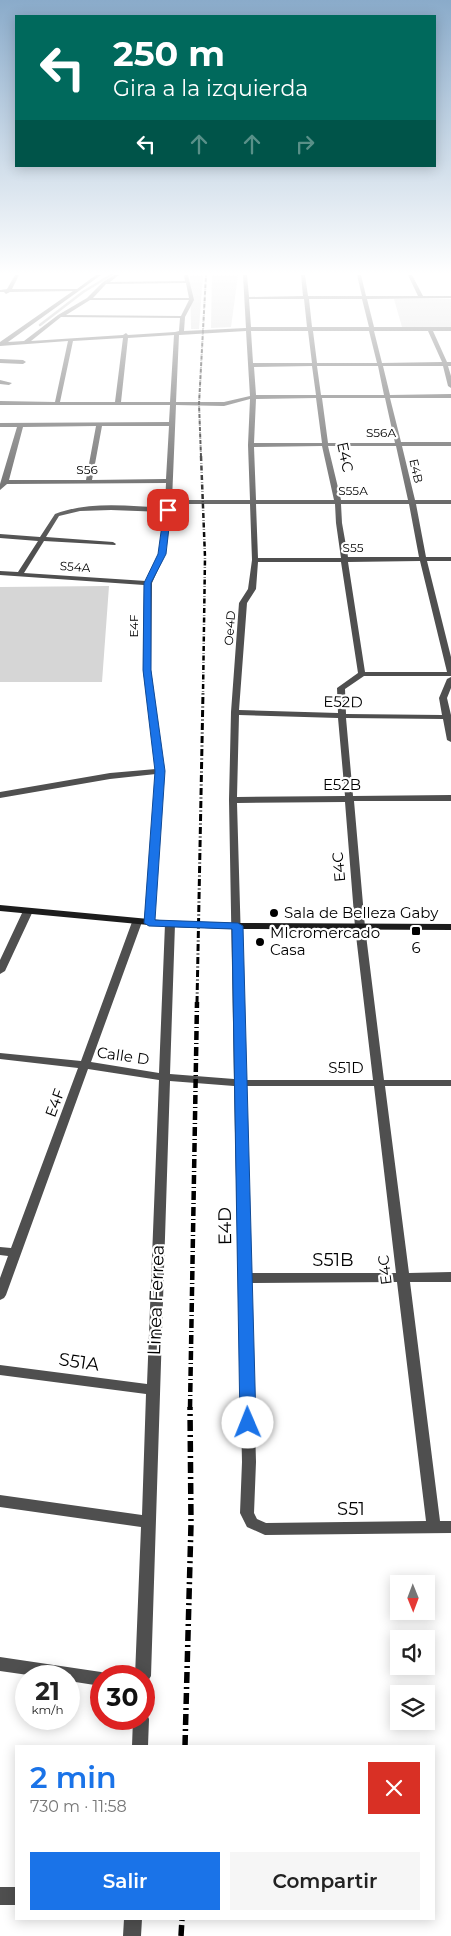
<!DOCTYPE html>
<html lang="es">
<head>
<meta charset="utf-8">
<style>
  body { margin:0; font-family:Montserrat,sans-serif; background:#f6f6f6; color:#222; height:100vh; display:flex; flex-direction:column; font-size:19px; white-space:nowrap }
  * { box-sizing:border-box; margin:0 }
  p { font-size:16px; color:#767676 }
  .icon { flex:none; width:28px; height:28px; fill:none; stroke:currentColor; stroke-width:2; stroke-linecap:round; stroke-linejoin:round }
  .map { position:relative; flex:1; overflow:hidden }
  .drawer { position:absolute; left:15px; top:1745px; width:420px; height:175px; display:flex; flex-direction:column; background:#fff; border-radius:0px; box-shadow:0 2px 12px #0003 }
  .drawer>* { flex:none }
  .banner { position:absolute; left:15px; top:15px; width:421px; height:152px; border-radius:0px; box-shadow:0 2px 12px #0003; background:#00695c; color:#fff; overflow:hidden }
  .needle { width:32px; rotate:179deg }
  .fabs { position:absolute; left:390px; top:1575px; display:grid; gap:10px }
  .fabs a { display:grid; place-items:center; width:45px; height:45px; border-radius:0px; background:#fff; box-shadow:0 2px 12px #0003; font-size:25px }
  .speed { position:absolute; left:15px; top:1665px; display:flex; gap:10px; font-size:25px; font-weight:700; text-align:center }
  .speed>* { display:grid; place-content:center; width:65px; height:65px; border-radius:50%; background:#fff; box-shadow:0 2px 12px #0003; line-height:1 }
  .speed small { font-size:12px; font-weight:400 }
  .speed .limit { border:8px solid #d22; background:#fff; color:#111 }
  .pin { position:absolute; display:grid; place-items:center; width:42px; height:42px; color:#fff; margin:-21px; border-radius:10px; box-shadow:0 2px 8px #0006 }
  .me { position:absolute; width:55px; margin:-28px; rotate:359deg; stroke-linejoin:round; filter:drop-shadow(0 0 4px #0008) }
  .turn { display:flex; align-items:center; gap:18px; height:105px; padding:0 15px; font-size:22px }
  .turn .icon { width:65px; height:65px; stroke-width:2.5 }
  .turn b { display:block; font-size:35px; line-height:42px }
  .lanes { display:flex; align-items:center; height:48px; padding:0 15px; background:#0003; justify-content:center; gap:25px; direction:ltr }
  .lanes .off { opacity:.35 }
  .round { display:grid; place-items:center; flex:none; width:52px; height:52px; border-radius:0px; background:#f6f6f6 }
  .head { display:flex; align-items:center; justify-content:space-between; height:85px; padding:0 15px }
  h1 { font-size:30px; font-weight:600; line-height:38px; color:#1a73e8 }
  .cta { display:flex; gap:10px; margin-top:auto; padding:10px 15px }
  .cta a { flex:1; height:58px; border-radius:0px; background:#1a73e8; color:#fff; font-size:20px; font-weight:600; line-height:58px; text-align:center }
  .cta a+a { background:#f6f6f6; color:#222 }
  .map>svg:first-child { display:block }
</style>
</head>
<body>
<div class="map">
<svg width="451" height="1936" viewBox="0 0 451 1936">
  <rect width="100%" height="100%" fill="#fff"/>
  <path fill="#d6d6d6" d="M190,275H203L199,329H191Z
    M212,275H238L231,327L211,328Z
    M394,299H451V327H402Z
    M109,586L102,682H0V587Z"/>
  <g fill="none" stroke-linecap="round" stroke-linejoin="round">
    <path stroke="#9d9d9d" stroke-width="2.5" d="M40,325L83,292L111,275"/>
    <path fill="#4f4f4f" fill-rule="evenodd" d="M15,275H19L12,289H77L96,275H101L8,342L24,341L58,315L87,298L103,282L114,275H119L110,282L185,281L184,275H188L194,300L185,317L184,331L246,328L243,275H247L249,297L303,296L301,275H305L308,296H362L357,275H361L366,296H418L408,275H412L423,296H451V298L367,299L374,327H451V331H433L447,362H451V366H448L451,376V388L448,386L443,366H383L390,395L451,394V398H390L401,442H451V446H402L415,500H451V504H416L426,557H451V561H427L451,657V676H364L345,689L346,714L442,715L439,698L447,679L451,677V688L447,698L451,715V742L447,740L443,719L346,718L353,796L451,795V801H354L365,927L384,1080H451V1086H385L409,1273L451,1272V1282H410L440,1521H451V1533L265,1535L247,1527L240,1513L242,1462L234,1086L170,1081L151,1676L148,1681L144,1683V1676H135L141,1527L0,1507V1495L142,1515L146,1394L0,1375V1365L147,1384L159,1080L88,1069L6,1295L4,1298L0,1300V1278L8,1256L0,1255V1247L11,1248L78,1068L0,1059V1053L81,1061L132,922L137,919L142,922L91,1062L159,1073L165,924L170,921L175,924L170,1074L234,1079L229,800L231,712L239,603L248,589L252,560L250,504H172L165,554L152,583L151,670L164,771L154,923L149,926L144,923L156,774L110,779L0,798V792L110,773L156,769L143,670L144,585L0,575V571L18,572L38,541L0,538V534L40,537L55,514C89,501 129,506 165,508L166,483L7,484L0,490V484L17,427H0V423L169,422L170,405H0V401L55,402L68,341L0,346V342L73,291L10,292L6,294L4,292H0V290L7,289ZM186,283L189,298H93L106,284ZM249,299H304L307,327H251ZM309,299H362L369,327H312ZM90,300H189L181,316L66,315ZM61,317L180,318L179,331L175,332L128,335L126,333L123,335L31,341ZM246,331L250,396L224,402H176L179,335ZM251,331H308L312,363H253ZM313,331H369L377,363H317ZM374,331H428L442,362L382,363ZM174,335L170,402H121L128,338ZM123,338L115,402H60L73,341ZM312,366L316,395H256L254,367ZM317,366H378L384,395H321ZM316,398L322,443H254L256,399ZM322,398H385L395,443H328ZM250,399L248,445L250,500H172L176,405L224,406ZM96,426L86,480H9L23,427ZM102,426H169L166,479L92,480ZM322,446L334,500H256L254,447ZM328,446H396L408,500H341ZM256,504H335L336,523L341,558H258ZM341,504H409L419,557H348L342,523ZM111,510L164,512L159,554L146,581L24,573L44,541L115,545L116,544L113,542L46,537L59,516L80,511ZM420,561L447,672H365L348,562ZM258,562H341L358,673L337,688L338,713L239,710L247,603L256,589ZM239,715L338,718L345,796L237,797ZM345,802L355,927L373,1080H245L237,803ZM245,1086H374L396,1273H251ZM397,1282L426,1521L266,1523L257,1519L254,1513L256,1462L251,1283Z
      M0,359L23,360L26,362L23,364L0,363Z
      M0,380L12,383L9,385L0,384Z
      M28,908L33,911L5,971L0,974V960L23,911Z
      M0,1657L101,1672L106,1674L108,1676H101V1686L69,1681V1676H35L0,1671Z
      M144,1713L147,1714L149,1719L148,1746H132L133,1719H144Z
      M0,1887H16V1905H0Z
      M124,1919H142L141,1936H123Z"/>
    <path fill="#1c1c1c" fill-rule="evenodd" d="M0,905L170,921L238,923L451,924V930L238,929L170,927L0,911Z"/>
    <path stroke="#000" stroke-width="2" stroke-dasharray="4 1 0.5 1" stroke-linecap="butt" d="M201,457L199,404L206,275"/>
    <path stroke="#000" stroke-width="2.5" stroke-dasharray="5 2 0.5 2" stroke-linecap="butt" d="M201,456L205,557L203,694"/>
    <path stroke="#000" stroke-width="3" stroke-dasharray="7 2.5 1 2.5" stroke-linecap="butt" d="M197,1003L203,692"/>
    <path stroke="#000" stroke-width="4.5" stroke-dasharray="9 3 1 3" stroke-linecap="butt" d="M190,1408L197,1002"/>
    <path stroke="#000" stroke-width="5.5" stroke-dasharray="11 4 2 4" stroke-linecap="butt" d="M185,1746L191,1524L190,1407
      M181,1936L182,1919"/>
  </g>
  <linearGradient id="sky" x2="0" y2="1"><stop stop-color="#8aabca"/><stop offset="0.5" stop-color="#fff"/><stop offset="1" stop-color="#fff" stop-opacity="0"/></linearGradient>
  <rect width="451" height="546" fill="url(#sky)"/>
  <path fill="#1a73e8" stroke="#114b97" d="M168,507L171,510L166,554L151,583V670L165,771L155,920L238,923L243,926L256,1423L254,1428L248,1429L243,1428L240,1423L232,929L149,926L144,923L155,771L143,670L144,583L158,554L164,510Z"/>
  <g fill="#000" stroke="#fff" stroke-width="2">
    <circle cx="274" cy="913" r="5"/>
    <rect x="411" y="926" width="10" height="10" rx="2.5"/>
    <circle cx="260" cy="942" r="5"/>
  </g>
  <g text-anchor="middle" stroke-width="4.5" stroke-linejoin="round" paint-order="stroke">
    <g font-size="12" fill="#000" stroke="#fff">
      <text x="381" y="437">S56A</text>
      <text x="87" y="474">S56</text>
      <text transform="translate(416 471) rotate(77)" y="4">E4B</text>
      <text x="353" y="495">S55A</text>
      <text x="353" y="552">S55</text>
      <text transform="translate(75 567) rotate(4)" y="4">S54A</text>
      <text transform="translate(134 626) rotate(-90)" y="4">E4F</text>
      <text transform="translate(230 628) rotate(-86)" y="4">Oe4D</text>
    </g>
    <g font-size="15" fill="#000" stroke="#fff">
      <text transform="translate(345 457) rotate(78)" y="5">E4C</text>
      <text transform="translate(343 702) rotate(1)" y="5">E52D</text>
      <text x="342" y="790">E52B</text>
      <text transform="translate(339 867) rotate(-95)" y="5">E4C</text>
      <text transform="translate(123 1056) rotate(8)" y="5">Calle D</text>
      <text x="346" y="1073">S51D</text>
      <text transform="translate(55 1103) rotate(-70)" y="5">E4F</text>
      <text transform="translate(385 1270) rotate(-97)" y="5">E4C</text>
    </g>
    <g font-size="15" fill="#000" stroke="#fff" text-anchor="start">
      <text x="284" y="918">Sala de Belleza Gaby</text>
      <text x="270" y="938">MIcromercado<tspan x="270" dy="17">Casa</tspan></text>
      <text x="416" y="953" text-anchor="middle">6</text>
    </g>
    <g font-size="18" fill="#000" stroke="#fff">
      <text transform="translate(225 1226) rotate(-91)" y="6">E4D</text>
      <text x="333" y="1266">S51B</text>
      <text transform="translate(156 1300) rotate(-88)" y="6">Linea Ferrea</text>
      <text transform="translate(79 1362) rotate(8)" y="6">S51A</text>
      <text x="351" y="1515">S51</text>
    </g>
  </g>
</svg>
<div class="fabs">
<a><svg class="needle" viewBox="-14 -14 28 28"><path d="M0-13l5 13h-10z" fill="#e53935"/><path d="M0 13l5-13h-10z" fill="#767676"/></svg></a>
<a><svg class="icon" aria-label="sound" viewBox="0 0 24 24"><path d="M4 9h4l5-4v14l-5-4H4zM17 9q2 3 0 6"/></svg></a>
<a><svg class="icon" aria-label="layers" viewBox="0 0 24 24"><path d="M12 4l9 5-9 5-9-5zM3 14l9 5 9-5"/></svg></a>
</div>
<div class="speed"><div>21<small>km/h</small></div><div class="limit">30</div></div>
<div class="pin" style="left:168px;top:510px;background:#d93025"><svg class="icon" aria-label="arrive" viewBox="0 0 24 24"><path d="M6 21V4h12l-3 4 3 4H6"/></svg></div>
<svg class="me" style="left:248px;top:1423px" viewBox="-20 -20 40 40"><circle r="19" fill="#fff"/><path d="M0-13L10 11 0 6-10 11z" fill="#1a73e8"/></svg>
<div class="banner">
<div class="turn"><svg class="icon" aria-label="left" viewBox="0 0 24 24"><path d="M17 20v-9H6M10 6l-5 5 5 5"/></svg><div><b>250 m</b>Gira a la izquierda</div></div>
<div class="lanes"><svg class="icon" aria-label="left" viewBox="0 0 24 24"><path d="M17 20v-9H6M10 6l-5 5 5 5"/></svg><svg class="icon off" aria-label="ahead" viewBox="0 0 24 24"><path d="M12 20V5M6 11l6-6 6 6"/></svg><svg class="icon off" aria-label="ahead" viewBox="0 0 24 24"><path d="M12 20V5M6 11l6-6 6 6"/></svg><svg class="icon off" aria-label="right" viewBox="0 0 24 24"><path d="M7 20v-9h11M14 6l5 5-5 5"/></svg></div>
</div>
<section class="drawer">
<div class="head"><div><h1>2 min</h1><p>730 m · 11:58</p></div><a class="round" style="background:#d93025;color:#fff"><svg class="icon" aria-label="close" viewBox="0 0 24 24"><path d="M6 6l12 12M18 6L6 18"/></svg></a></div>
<div class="cta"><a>Salir</a><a>Compartir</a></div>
</section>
</div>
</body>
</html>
